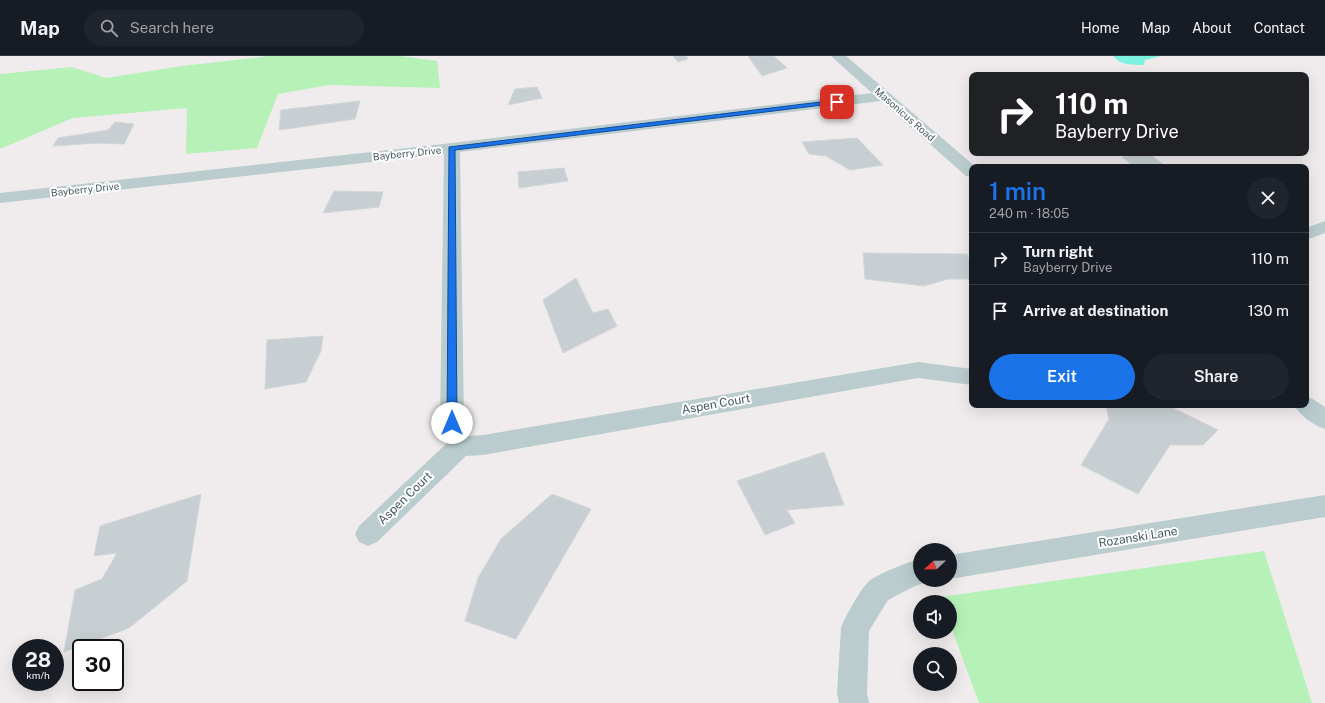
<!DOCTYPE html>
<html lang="en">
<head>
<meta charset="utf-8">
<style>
  body { margin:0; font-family:"Public Sans",sans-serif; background:#20242c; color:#f1f3f6; height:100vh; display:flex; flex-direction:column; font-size:15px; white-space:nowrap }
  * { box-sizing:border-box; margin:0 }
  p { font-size:13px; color:#9ea1a6 }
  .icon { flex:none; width:22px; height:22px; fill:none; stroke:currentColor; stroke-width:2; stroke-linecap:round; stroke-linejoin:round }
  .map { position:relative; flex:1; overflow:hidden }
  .drawer { position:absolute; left:969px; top:108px; width:340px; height:244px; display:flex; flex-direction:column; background:#171b24; border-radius:8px; box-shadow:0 4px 16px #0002 }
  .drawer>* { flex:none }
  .top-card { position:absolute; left:969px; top:16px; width:340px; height:84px; border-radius:8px; box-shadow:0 4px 16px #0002; background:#202124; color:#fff; overflow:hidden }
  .needle { width:26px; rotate:248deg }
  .fabs { position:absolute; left:913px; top:487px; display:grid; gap:8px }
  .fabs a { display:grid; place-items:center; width:44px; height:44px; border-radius:50%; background:#171b24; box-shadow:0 4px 16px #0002; font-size:20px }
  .speed { position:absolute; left:12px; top:583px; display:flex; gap:8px; font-size:20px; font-weight:700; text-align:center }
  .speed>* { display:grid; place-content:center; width:52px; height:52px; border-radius:50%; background:#171b24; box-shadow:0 4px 16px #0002; line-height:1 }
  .speed small { font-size:10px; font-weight:400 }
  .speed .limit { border:2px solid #111; border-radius:6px; background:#fff; color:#111 }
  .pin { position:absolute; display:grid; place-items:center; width:34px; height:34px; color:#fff; margin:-17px; border-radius:8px; box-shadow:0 2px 6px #0006 }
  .me { position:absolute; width:44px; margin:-22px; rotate:0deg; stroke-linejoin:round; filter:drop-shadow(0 0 3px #0008) }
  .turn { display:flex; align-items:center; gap:14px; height:84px; padding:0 20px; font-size:18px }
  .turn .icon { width:52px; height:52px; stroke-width:2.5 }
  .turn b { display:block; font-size:28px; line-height:34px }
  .round { display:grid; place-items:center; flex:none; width:42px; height:42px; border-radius:21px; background:#20242c }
  .head { display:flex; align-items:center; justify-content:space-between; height:68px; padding:0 20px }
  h1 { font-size:24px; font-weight:600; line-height:30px; color:#1a73e8 }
  .action { display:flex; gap:8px; margin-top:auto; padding:8px 20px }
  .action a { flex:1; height:46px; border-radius:24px; background:#1a73e8; color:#fff; font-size:16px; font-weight:600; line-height:46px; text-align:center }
  .action a+a { background:#20242c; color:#f1f3f6 }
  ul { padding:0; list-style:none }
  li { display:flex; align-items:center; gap:12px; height:52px; padding:0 20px; border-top:1px solid #363941 }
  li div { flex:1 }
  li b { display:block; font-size:15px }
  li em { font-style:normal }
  header { display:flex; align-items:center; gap:24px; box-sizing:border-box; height:56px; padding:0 20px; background:#171b24; border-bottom:1px solid #363941 }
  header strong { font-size:19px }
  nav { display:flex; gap:22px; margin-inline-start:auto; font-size:14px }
  .search { width:280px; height:36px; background:#20242c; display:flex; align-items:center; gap:10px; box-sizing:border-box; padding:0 14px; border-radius:22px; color:#9ea1a6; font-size:15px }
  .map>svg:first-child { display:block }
</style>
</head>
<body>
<header>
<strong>Map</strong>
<div class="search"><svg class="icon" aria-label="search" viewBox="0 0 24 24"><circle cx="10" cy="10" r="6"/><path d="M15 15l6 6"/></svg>Search here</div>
<nav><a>Home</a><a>Map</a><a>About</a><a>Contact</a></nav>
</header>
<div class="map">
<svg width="1325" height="647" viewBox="0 0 1325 647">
  <rect width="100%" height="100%" fill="#f0ecee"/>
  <path fill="#b6f2b7" d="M269,0H401L437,5L440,32L329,29L278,38L257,92L186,98L187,52L73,62L0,93V18L72,11L106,22L182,10Z
    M1264,495L1312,647H979L950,568V546H942L940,541Z"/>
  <path fill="#7ff3e1" d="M1113,0H1161L1145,4L1144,9C1132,9 1120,9 1113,0Z"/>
  <path fill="#c8cfd2" stroke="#d0d6d9" d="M673,0H686L688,3L678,6Z
    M748,0H774L787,12L762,20Z
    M537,31L542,42L508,49L515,33Z
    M360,45L355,63L279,74L281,54Z
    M115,66L134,68L124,88L98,87L53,90L58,82L108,74Z
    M857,82L883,109L850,114L826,100L809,98L802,86Z
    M1142,97H1148L1167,111H1135L1122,101Z
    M564,112L568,125L519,132L518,116Z
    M334,135L383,136L379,151L323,157Z
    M863,197L967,198L972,212V223H948L924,230L865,223Z
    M576,222L593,257L608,253L617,270L563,297L543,244Z
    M323,280L321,295L306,326L265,333L267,284Z
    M1106,349H1167L1218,374L1203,389H1170L1138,438L1081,409L1109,363Z
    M824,396L844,449L787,454L795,467L765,479L737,425Z
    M201,438L187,525L129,572L64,596L75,534L102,523L117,497L94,500L100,470Z
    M552,438L591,453L516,583L465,565L478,522L501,483Z"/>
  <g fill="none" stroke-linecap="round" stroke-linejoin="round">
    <path fill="#baccce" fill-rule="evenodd" d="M831,0H846L976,111H972V121L966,120L881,45L460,96L464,367L468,380L483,379L918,306L972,313V329L918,322L483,399L466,400L377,486L368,490L359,486L355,478L359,470L447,387L440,367L444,98L0,147V137L452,87L872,37Z
      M1325,165V177L1306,184V172Z
      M1306,340L1313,343L1325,351V373C1313,369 1300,360 1294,349H1306Z
      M1325,439V461L950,523V499Z
      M920,503V524L930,525L915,530L888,544L869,575L867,637L869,647H839L837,637L841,572C845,561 860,534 868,526C877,518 908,506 920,503Z"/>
  </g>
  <path fill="#1a73e8" stroke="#114b97" d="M837,44L839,45V47L455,94L457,367L452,370L449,369L447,367L449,91Z"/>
  <g text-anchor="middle" stroke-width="4" stroke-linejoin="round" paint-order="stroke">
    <g font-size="10" fill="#44595c" stroke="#fff">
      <text transform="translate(905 58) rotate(41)" y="4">Masonicus Road</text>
      <text transform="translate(407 97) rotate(-6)" y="4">Bayberry Drive</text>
      <text transform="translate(85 133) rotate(-6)" y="4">Bayberry Drive</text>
    </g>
    <g font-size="12" fill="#44595c" stroke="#fff">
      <text transform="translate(716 348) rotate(-10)" y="4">Aspen Court</text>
      <text transform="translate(405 442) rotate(-44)" y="4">Aspen Court</text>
      <text transform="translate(1138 481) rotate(-9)" y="4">Rozanski Lane</text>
    </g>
  </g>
</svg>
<div class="fabs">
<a><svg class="needle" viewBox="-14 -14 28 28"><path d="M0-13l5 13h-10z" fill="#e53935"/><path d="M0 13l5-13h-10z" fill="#9ea1a6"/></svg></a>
<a><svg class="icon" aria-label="sound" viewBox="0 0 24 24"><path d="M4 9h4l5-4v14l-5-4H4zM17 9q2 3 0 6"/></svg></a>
<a><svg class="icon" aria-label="search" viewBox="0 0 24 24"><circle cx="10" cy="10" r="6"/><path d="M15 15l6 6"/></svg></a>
</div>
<div class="speed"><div>28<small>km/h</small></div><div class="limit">30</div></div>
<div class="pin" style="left:837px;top:46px;background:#d93025"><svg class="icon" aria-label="arrive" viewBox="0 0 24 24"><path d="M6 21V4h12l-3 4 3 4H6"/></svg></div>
<svg class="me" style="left:452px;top:367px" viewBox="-20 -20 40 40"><circle r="19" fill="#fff"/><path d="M0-13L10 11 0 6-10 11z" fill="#1a73e8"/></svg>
<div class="top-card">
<div class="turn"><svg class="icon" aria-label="right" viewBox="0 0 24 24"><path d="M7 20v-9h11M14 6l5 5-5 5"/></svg><div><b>110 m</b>Bayberry Drive</div></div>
</div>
<section class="drawer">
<div class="head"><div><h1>1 min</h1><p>240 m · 18:05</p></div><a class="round"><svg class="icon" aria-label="close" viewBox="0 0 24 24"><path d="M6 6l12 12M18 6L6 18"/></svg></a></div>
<ul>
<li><svg class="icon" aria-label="right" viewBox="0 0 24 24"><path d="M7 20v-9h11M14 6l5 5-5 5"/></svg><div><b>Turn right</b><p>Bayberry Drive</p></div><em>110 m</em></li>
<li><svg class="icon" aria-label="arrive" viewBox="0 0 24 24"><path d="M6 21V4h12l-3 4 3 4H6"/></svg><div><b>Arrive at destination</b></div><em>130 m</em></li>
</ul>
<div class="action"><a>Exit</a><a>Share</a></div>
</section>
</div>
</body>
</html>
